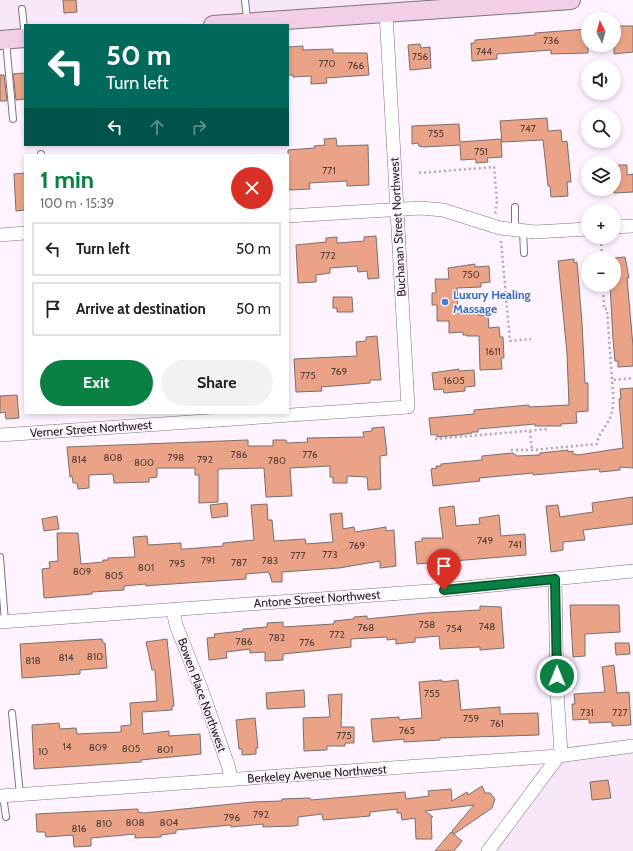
<!DOCTYPE html>
<html lang="en">
<head>
<meta charset="utf-8">
<style>
  body { margin:0; font-family:Cabin,sans-serif; background:#f2f2f2; color:#222; height:100vh; display:flex; flex-direction:column; font-size:15px; white-space:nowrap }
  * { box-sizing:border-box; margin:0 }
  p { font-size:13px; color:#767676 }
  .icon { flex:none; width:22px; height:22px; fill:none; stroke:currentColor; stroke-width:2; stroke-linecap:round; stroke-linejoin:round }
  .map { position:relative; flex:1; overflow:hidden }
  .panel { position:absolute; left:24px; top:154px; width:265px; height:260px; display:flex; flex-direction:column; background:#fff; border-radius:0px; box-shadow:0 2px 6px #0003 }
  .panel>* { flex:none }
  .top-card { position:absolute; left:24px; top:24px; width:265px; height:122px; border-radius:0px; box-shadow:0 2px 6px #0003; background:#00695c; color:#fff; overflow:hidden }
  .needle { width:26px; rotate:354deg }
  .tools { position:absolute; left:581px; top:12px; display:grid; gap:8px }
  .tools a { display:grid; place-items:center; width:40px; height:40px; border-radius:50%; background:#fff; box-shadow:0 2px 6px #0003; font-size:20px }
  .pin { position:absolute; display:grid; place-items:center; width:34px; height:34px; color:#fff; margin:-41px -17px; border-radius:50% 50% 50% 0; rotate:-45deg; box-shadow:0 0 4px #0007 }
  .pin .icon { rotate:45deg }
  .me { position:absolute; width:44px; margin:-22px; rotate:0deg; stroke-linejoin:round; filter:drop-shadow(0 0 3px #0008) }
  .turn { display:flex; align-items:center; gap:14px; height:84px; padding:0 16px; font-size:18px }
  .turn .icon { width:52px; height:52px; stroke-width:2.5 }
  .turn b { display:block; font-size:28px; line-height:34px }
  .lanes { display:flex; align-items:center; height:38px; padding:0 16px; background:#0003; justify-content:center; gap:20px; direction:ltr }
  .lanes .off { opacity:.35 }
  .round { display:grid; place-items:center; flex:none; width:42px; height:42px; border-radius:21px; background:#f2f2f2 }
  .headline { display:flex; align-items:center; justify-content:space-between; height:68px; padding:0 16px }
  h1 { font-size:24px; font-weight:700; line-height:30px; color:#0b8043 }
  .primary-button { display:flex; gap:8px; margin-top:auto; padding:8px 16px }
  .primary-button a { flex:1; height:46px; border-radius:24px; background:#0b8043; color:#fff; font-size:16px; font-weight:700; line-height:46px; text-align:center }
  .primary-button a+a { background:#f2f2f2; color:#222 }
  ul { padding:0; list-style:none }
  li { display:flex; align-items:center; gap:12px; height:54px; margin:0 8px 6px; padding:0 8px; border:2px solid #e0e0e0; border-radius:0px }
  li div { flex:1 }
  li b { display:block; font-size:15px }
  li em { font-style:normal }
  .map>svg:first-child { display:block }
</style>
</head>
<body>
<div class="map">
<svg width="633" height="851" viewBox="0 0 633 851">
  <rect width="100%" height="100%" fill="#fef3ff"/>
  <path fill="#f7e7f9" d="M0,0H490L166,25H25V36L0,38Z
    M633,739V851H487L564,747Z"/>
  <path fill="#eaa386" stroke="#7c6e68" d="M63,0H76L77,12L64,13Z
    M614,26H633V52L614,54Z
    M588,29V53L551,54V50L497,54V59L472,61L471,43H475V40L535,35V33Z
    M420,44L421,48L430,47L431,68L410,70L408,45Z
    M303,46V50L333,49V53H367L369,75L326,78L327,83L311,84V76L293,77V75H288V47Z
    M25,73V99L16,100L13,74Z
    M0,75H4L7,101H0Z
    M547,118L548,131L561,130L562,142L567,141L571,182H567L568,196L551,197L550,186H548L543,140L502,142L500,121Z
    M459,124L460,142L501,139L502,157L487,158L488,162L476,163V159L461,160L460,145L424,147L419,146L418,143L412,144V126Z
    M336,138L337,146L368,145L369,185L347,186V181L309,183L310,189L288,190V150L315,148L314,146L325,145L324,139Z
    M614,165H627V175L633,174V192L614,193Z
    M25,173V210L16,211L14,174Z
    M376,236L379,278L368,279L367,271L358,272L357,266L330,268V273L316,275V282L298,283L296,245L326,242V238L337,237V243L364,241V237Z
    M625,257L629,278H627L633,346V366L618,367V361H615L613,339L610,285H614V258Z
    M574,259V263L577,262L582,323L585,383H588V411L576,412L577,423L561,424V426H535V424L478,429V432H472V433L458,435L437,437V434L431,435L429,418L474,414V410L529,405V407L569,405L567,353L558,261Z
    M475,264V267L489,266L490,282L481,283V287L457,288L458,313L478,312V315H488L489,328L499,327L500,337H503L504,358H501L502,369L480,370L479,336H467V335H463V332L449,333V321H437V305H432V293H436L435,279H449L448,268Z
    M333,297H352L353,312H337V308H333Z
    M377,336L381,380H370V383L321,387L322,391L296,392L294,359L357,356L356,342L366,341V337Z
    M459,369V371L474,370L475,386L465,387V391L444,393L443,389L434,390L432,373Z
    M633,388V468L620,467V470L600,472L599,469L533,475V473L479,478L480,481L433,486L431,469L437,468L436,466H441V464L482,460V456L502,454L513,453L517,456L540,455V453L568,450V452L573,451V454L578,455L623,448L619,399H621L620,389Z
    M17,395L19,418L6,419L5,412L0,413V396Z
    M384,427L387,455L380,456L381,489L368,490L367,477L347,476V483H333V477H330V466L290,468L292,496L266,497L264,468L218,469V502L199,503V475H195V468H157V477L149,478V482L114,483L113,474L89,475V488L78,489L77,483H73L72,476L70,477L67,447L248,440V446H273V440H286L287,443L308,442L307,438L364,437L363,432L372,431V428Z
    M633,497V524L583,530L585,540L563,542V550L551,552L546,506L558,505L560,517L593,512L592,503Z
    M227,503L228,516L212,518L210,505Z
    M267,504L268,520H272L274,541L305,539L306,544L333,542L330,514L342,513L343,529L354,527L355,532L386,527V531L394,530L396,566L380,568V561L339,568L282,572V582H272L269,572L246,574V579L157,585L146,586V584L124,586V590L92,592V594L44,598L42,569L50,568L49,562L58,561L57,533H78L81,564L103,562V560H108V558L135,557L133,537L147,536L148,545L181,543V549H185L223,546V543L254,540L251,505Z
    M454,506L456,526L480,524L479,518L499,515L501,536L525,534L526,555L417,564L415,542L422,541V538H443L439,508Z
    M57,516L59,529L44,531L42,519Z
    M570,605H619L620,632L585,634V656L573,657Z
    M480,606L501,607L504,648L480,650V647L440,649L439,636L415,638V642L396,644V639L387,640V637L351,639V647L283,654V660L265,661V652L250,653V649L226,652L227,658L209,660L207,638L215,637L214,634L243,631V629L267,627V623L283,622V627L334,624V621L354,619V617L367,616V619L426,613L480,610Z
    M102,639L103,643H105L107,668L80,670V674L22,678L20,644Z
    M167,639L174,706H172V710L142,712L143,734L169,731V736L200,734L201,754L141,760V762L34,769L32,725L59,723L60,729L76,728L77,734L121,732V726L131,725L130,703L157,701L155,670H152L146,642Z
    M615,643H629L630,654L616,655Z
    M614,665L617,693L629,692L631,725L612,726V722L589,723V719L573,720L572,704H575L574,694L605,692L602,667Z
    M442,680V682L458,680L461,710L500,707V714L538,713L539,735L440,738V740L404,742V739L373,742L371,719L399,717V720L422,718L419,682Z
    M304,690L305,707L267,709L266,693Z
    M342,694L341,727H354V743H345V746H327V750L304,751L303,718L330,717L328,695Z
    M255,718L258,748H256V754L242,755V749H239L236,720Z
    M608,780L611,798L592,800L590,782Z
    M482,786L485,793H490L495,799L492,808L454,834L452,831L474,805L425,811L433,817H431L432,839H416L415,818L402,820L401,813H397V809L370,812V816L323,820L322,814L298,817V825L294,826L263,827V824L231,827V825L176,830V833L161,835V837L135,838V834L91,838V846L74,847L73,835L46,837L45,832H37L36,814L138,809V812L144,813L252,802L282,801V799L310,798L311,800L405,792L406,799L429,796L428,791L451,789L452,801L467,792L468,795Z
    M451,832L462,841L454,851H435Z"/>
  <g fill="none" stroke-linecap="round" stroke-linejoin="round">
    <g stroke="#7d747e" stroke-width="8">
      <path id="lane" d="M245,0L247,20
        M22,9L25,37
        M6,41L13,119
        M41,154V155
        M515,207V230
        M523,231L524,253
        M0,557L5,622
        M12,713L20,795
        M3,796L6,817"/>
    </g>
    <g stroke="#7d747e" stroke-width="14">
      <path id="street" d="M288,216L421,208L443,210L500,228L535,232L588,229
        M614,227L633,226
        M0,235L25,233
        M0,435L408,407L386,13
        M173,610L176,625L201,688L229,768L231,780
        M0,622L444,590L633,571
        M0,796L558,756L633,746
        M488,851L561,753L557,692L555,579"/>
    </g>
    <g stroke="#7d747e" stroke-width="20">
      <path id="secondary" d="M213,25L571,0
        M0,40L25,38"/>
    </g>
    <path stroke="#b1a8b2" stroke-width="2.5" stroke-dasharray="2 3" stroke-linecap="butt" d="M419,173L494,167L497,201L495,215
      M601,239L602,259
      M501,241L510,341L531,339
      M603,285L604,309H607L612,380L633,378
      M530,431L532,450
      M435,434V439L548,429
      M511,450H532L597,444C598,434 606,427 610,418C615,406 613,393 612,380"/>
    <use href="#lane" stroke="#fff" stroke-width="6"/>
    <use href="#street" stroke="#fff" stroke-width="13"/>
    <use href="#secondary" stroke="#f3cfe7" stroke-width="18"/>
  </g>
  <g fill="none" stroke-linecap="round" stroke-linejoin="round">
    <g stroke="#07532c" stroke-width="10">
      <path id="route" d="M444,590L555,579L557,676"/>
    </g>
    <use href="#route" stroke="#0b8043" stroke-width="7"/>
  </g>
  <circle fill="#3f7fe0" stroke="#fef3ff" stroke-width="1.5" cx="445" cy="302" r="4"/>
  <g text-anchor="middle" stroke-width="3" stroke-linejoin="round" paint-order="stroke">
    <g font-size="10" fill="#55403c">
      <text x="551" y="44">736</text>
      <text x="484" y="55">744</text>
      <text x="420" y="60">756</text>
      <text x="327" y="67">770</text>
      <text x="356" y="69">766</text>
      <text x="528" y="132">747</text>
      <text x="436" y="137">755</text>
      <text x="481" y="155">751</text>
      <text x="329" y="174">771</text>
      <text x="328" y="259">772</text>
      <text x="471" y="278">750</text>
      <text x="493" y="355">1611</text>
      <text x="339" y="375">769</text>
      <text x="308" y="379">775</text>
      <text x="454" y="384">1605</text>
      <text x="239" y="458">786</text>
      <text x="310" y="458">776</text>
      <text x="113" y="461">808</text>
      <text x="176" y="461">798</text>
      <text x="79" y="463">814</text>
      <text x="205" y="463">792</text>
      <text x="277" y="464">780</text>
      <text x="144" y="466">800</text>
      <text x="485" y="544">749</text>
      <text x="515" y="548">741</text>
      <text x="357" y="549">769</text>
      <text x="330" y="558">773</text>
      <text x="298" y="559">777</text>
      <text x="208" y="564">791</text>
      <text x="270" y="564">783</text>
      <text x="239" y="566">787</text>
      <text x="177" y="567">795</text>
      <text x="146" y="571">801</text>
      <text x="82" y="575">809</text>
      <text x="114" y="579">805</text>
      <text x="427" y="628">758</text>
      <text x="487" y="630">748</text>
      <text x="366" y="631">768</text>
      <text x="454" y="632">754</text>
      <text x="337" y="638">772</text>
      <text x="277" y="641">782</text>
      <text x="244" y="645">786</text>
      <text x="307" y="646">776</text>
      <text x="95" y="660">810</text>
      <text x="66" y="661">814</text>
      <text x="33" y="664">818</text>
      <text x="432" y="697">755</text>
      <text x="587" y="716">731</text>
      <text x="620" y="716">727</text>
      <text x="471" y="722">759</text>
      <text x="497" y="727">761</text>
      <text x="407" y="734">765</text>
      <text x="344" y="739">775</text>
      <text x="67" y="750">14</text>
      <text x="98" y="751">809</text>
      <text x="131" y="752">805</text>
      <text x="165" y="753">801</text>
      <text x="43" y="755">10</text>
      <text x="261" y="818">792</text>
      <text x="232" y="821">796</text>
      <text x="135" y="826">808</text>
      <text x="169" y="826">804</text>
      <text x="104" y="827">810</text>
      <text x="79" y="832">816</text>
    </g>
    <g font-size="12" fill="#231f23" stroke="#fef3ff">
      <text transform="translate(398 227) rotate(-93)" y="4">Buchanan Street Northwest</text>
      <text transform="translate(91 429) rotate(-4)" y="4">Verner Street Northwest</text>
      <text transform="translate(317 599) rotate(-4)" y="4">Antone Street Northwest</text>
      <text transform="translate(202 695) rotate(70)" y="4">Bowen Place Northwest</text>
      <text transform="translate(317 774) rotate(-4)" y="4">Berkeley Avenue Northwest</text>
    </g>
    <g font-size="12" font-weight="bold" fill="#366cbe" stroke="#fef3ff" text-anchor="start">
      <text x="453" y="299">Luxury Healing<tspan x="453" dy="14">Massage</tspan></text>
    </g>
  </g>
</svg>
<div class="tools">
<a><svg class="needle" viewBox="-14 -14 28 28"><path d="M0-13l5 13h-10z" fill="#e53935"/><path d="M0 13l5-13h-10z" fill="#767676"/></svg></a>
<a><svg class="icon" aria-label="sound" viewBox="0 0 24 24"><path d="M4 9h4l5-4v14l-5-4H4zM17 9q2 3 0 6"/></svg></a>
<a><svg class="icon" aria-label="search" viewBox="0 0 24 24"><circle cx="10" cy="10" r="6"/><path d="M15 15l6 6"/></svg></a>
<a><svg class="icon" aria-label="layers" viewBox="0 0 24 24"><path d="M12 4l9 5-9 5-9-5zM3 14l9 5 9-5"/></svg></a>
<a>+</a>
<a>−</a>
</div>
<div class="pin" style="left:444px;top:590px;background:#d93025"><svg class="icon" aria-label="arrive" viewBox="0 0 24 24"><path d="M6 21V4h12l-3 4 3 4H6"/></svg></div>
<svg class="me" style="left:557px;top:676px" viewBox="-20 -20 40 40"><circle r="17" fill="#0b8043" stroke="#fff" stroke-width="3"/><path d="M0-11L8 9 0 5-8 9z" fill="#fff"/></svg>
<div class="top-card">
<div class="turn"><svg class="icon" aria-label="left" viewBox="0 0 24 24"><path d="M17 20v-9H6M10 6l-5 5 5 5"/></svg><div><b>50 m</b>Turn left</div></div>
<div class="lanes"><svg class="icon" aria-label="left" viewBox="0 0 24 24"><path d="M17 20v-9H6M10 6l-5 5 5 5"/></svg><svg class="icon off" aria-label="ahead" viewBox="0 0 24 24"><path d="M12 20V5M6 11l6-6 6 6"/></svg><svg class="icon off" aria-label="right" viewBox="0 0 24 24"><path d="M7 20v-9h11M14 6l5 5-5 5"/></svg></div>
</div>
<section class="panel">
<div class="headline"><div><h1>1 min</h1><p>100 m · 15:39</p></div><a class="round" style="background:#d93025;color:#fff"><svg class="icon" aria-label="close" viewBox="0 0 24 24"><path d="M6 6l12 12M18 6L6 18"/></svg></a></div>
<ul>
<li><svg class="icon" aria-label="left" viewBox="0 0 24 24"><path d="M17 20v-9H6M10 6l-5 5 5 5"/></svg><div><b>Turn left</b></div><em>50 m</em></li>
<li><svg class="icon" aria-label="arrive" viewBox="0 0 24 24"><path d="M6 21V4h12l-3 4 3 4H6"/></svg><div><b>Arrive at destination</b></div><em>50 m</em></li>
</ul>
<div class="primary-button"><a>Exit</a><a>Share</a></div>
</section>
</div>
</body>
</html>
